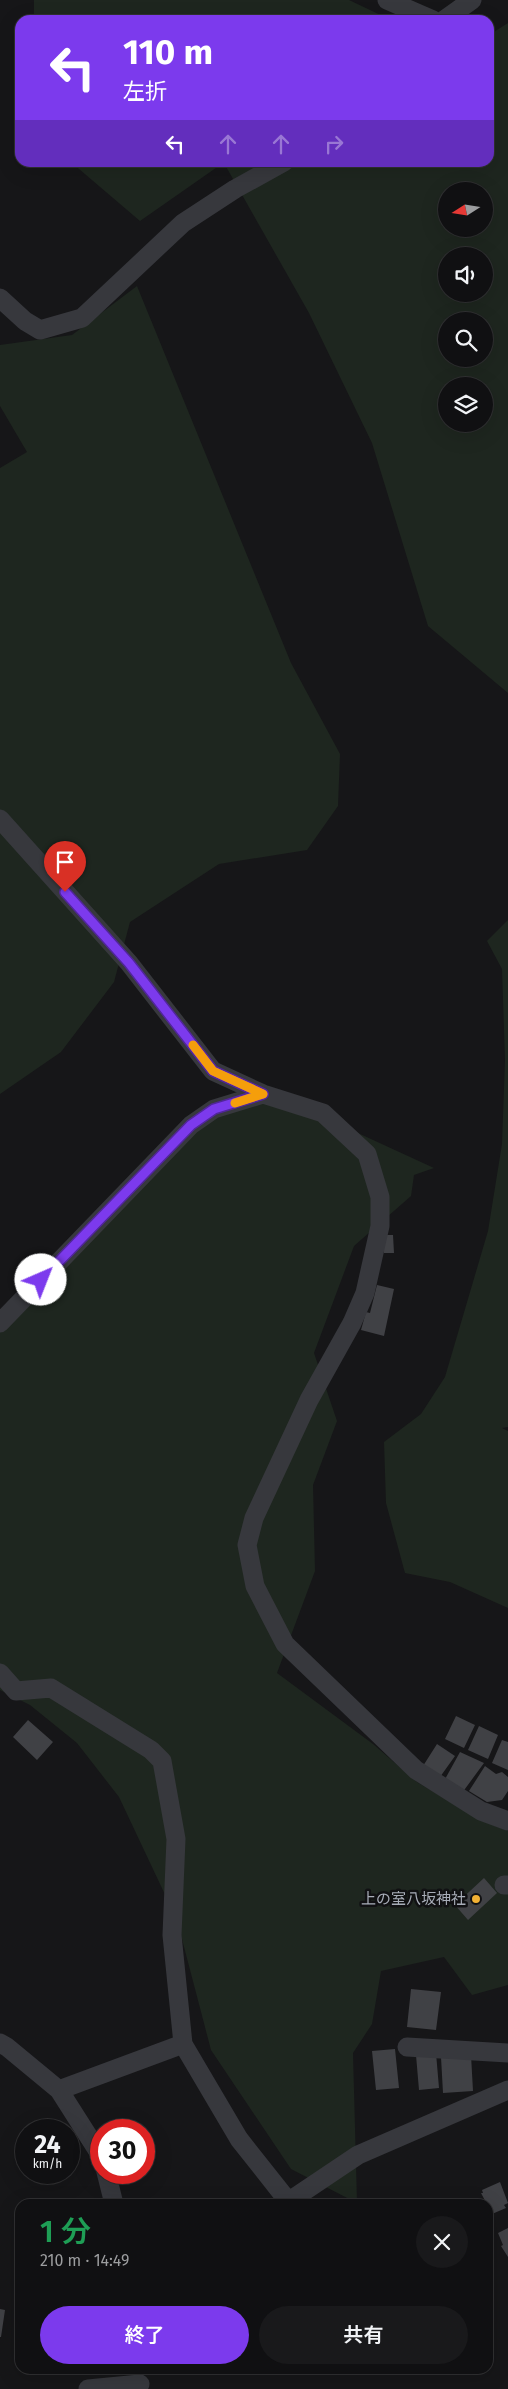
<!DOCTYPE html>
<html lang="ja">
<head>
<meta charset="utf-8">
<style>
  body { margin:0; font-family:"Fira Sans","Noto Sans JP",sans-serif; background:#19191b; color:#f1f3f6; height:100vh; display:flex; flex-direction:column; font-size:19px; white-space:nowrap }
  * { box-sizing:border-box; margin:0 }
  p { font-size:16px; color:#9c9d9f }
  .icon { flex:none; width:28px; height:28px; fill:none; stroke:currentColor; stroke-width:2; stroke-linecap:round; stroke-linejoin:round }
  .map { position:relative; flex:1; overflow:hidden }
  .drawer { position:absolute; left:15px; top:2199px; width:478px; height:175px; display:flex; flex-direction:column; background:#101012; border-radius:15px; box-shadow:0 5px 20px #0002,0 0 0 1px #303032 }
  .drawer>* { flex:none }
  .top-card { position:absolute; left:15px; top:15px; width:479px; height:152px; border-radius:15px; box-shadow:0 5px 20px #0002,0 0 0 1px #303032; background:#7c3aed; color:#fff; overflow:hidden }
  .needle { width:32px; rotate:258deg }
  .controls { position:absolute; left:438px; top:182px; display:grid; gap:10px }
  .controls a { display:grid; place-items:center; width:55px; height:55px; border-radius:50%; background:#101012; box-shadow:0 5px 20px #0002,0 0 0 1px #303032; font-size:25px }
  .speed { position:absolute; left:15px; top:2119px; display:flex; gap:10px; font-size:25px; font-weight:700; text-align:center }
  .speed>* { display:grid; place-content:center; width:65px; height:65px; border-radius:50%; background:#101012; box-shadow:0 5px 20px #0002,0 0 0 1px #303032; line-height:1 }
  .speed small { font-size:12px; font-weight:400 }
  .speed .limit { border:8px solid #d22; background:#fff; color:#111 }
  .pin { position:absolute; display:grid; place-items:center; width:42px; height:42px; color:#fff; margin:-51px -21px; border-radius:50% 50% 50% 0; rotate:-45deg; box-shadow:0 0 5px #0007 }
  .pin .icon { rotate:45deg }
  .me { position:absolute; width:55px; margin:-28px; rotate:44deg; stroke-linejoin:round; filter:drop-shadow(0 0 4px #0008) }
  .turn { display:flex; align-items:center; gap:18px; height:105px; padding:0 25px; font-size:22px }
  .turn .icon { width:65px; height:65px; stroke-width:2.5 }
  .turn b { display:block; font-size:35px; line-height:42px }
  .lanes { display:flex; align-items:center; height:48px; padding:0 25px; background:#0003; justify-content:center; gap:25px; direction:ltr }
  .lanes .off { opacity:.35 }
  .round { display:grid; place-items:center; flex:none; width:52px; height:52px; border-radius:26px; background:#19191b }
  .overview { display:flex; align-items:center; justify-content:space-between; height:85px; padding:0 25px }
  h1 { font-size:30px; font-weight:600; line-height:38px; color:#1e9e55 }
  .action { display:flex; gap:10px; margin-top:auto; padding:10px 25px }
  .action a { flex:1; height:58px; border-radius:30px; background:#7c3aed; color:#fff; font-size:20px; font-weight:600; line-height:58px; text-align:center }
  .action a+a { background:#19191b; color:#f1f3f6 }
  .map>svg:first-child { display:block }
</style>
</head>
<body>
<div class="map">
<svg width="508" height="2389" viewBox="0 0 508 2389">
  <rect width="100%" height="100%" fill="#161618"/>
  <path fill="#1e261f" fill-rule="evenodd" d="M34,0H349L391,20H34Z
    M508,23V693L428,626L372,443L309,313L224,163L489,162V35ZM446,191H484V229H446ZM446,256H484V294H446ZM446,321H484V359H446ZM446,386H484V424H446Z
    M72,163H223L140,221Z
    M137,286L291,663L340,754L338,806L307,850L219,864L130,922L114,982L61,1052L0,1094V468L27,452L0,406V345L72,335Z
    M508,920V1427L502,1428L508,1431V1608L450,1582L405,1573L386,1503L384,1442L421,1414L445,1377L488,1231L502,1144L505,1060L502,969L487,941Z
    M262,1100L297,1105L434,1168L414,1175L411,1196L354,1246L314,1353L337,1421L313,1485L315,1571L277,1673L373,1744L417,1782L480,1820L508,1831V1985L472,1995L444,1957L381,1971L372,2024L353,2053L357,2203L291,2169L211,2050L177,1920L119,1797L77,1743L30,1705L0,1690V1314L199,1127L226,1111Z"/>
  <path fill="#404145" d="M383,1235H393L394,1253H384Z
    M377,1285L394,1289L384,1336L361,1330L366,1312L370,1313Z
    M456,1716L475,1725L464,1748L445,1739Z
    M28,1720L53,1742L37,1760L13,1737Z
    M479,1726L498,1735L488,1759L468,1750Z
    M502,1740L508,1742V1770L492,1763Z
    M437,1744L455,1756L440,1777L423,1766Z
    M460,1752L484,1763L462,1793L444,1781Z
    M485,1766L496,1774L502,1772L508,1777V1791L502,1800L487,1802L469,1791Z
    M484,1878L497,1893L468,1920L455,1905Z
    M411,1989L441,1992L436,2030L407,2027Z
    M395,2049L399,2088L376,2090L372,2051Z
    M436,2053L439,2088L419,2090L416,2055Z
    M471,2055L473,2091L443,2093L441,2057Z
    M500,2182L508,2203L504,2205L506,2208L492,2214L481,2193H483L482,2190Z
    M508,2228V2257L501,2246L503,2245L498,2233Z
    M0,2309L5,2310L1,2337H0Z"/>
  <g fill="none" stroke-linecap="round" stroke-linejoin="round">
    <path stroke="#37383d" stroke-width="19" d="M387,0L433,20
      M444,20L472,0
      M0,298L25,321L40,330L82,318L183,223L235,189L284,162
      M0,819L129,963L213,1071L263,1094L323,1113L367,1154L380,1197V1226L365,1293L352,1323L309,1400L254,1518L247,1545L255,1586L285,1644L416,1770L481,1811L508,1821
      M0,1323L191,1125L214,1109L263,1094
      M0,1673L16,1691L51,1688L151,1750L162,1761L176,1839L172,1935L183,2044L59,2090
      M504,1885H508
      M0,2043L7,2047L59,2090L101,2156
      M183,2044L239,2139L288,2201
      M407,2047L508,2053
      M106,2172L114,2204
      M285,2204L358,2155L508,2090
      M88,2389L140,2384"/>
  </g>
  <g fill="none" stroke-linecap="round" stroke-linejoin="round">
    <g stroke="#51269a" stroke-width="12">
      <path id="route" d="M41,1280L191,1125L214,1109L263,1094L213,1071L129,963L65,892"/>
    </g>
    <use href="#route" stroke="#7c3aed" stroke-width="9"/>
    <path stroke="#f59e0b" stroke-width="9" d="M193,1045L213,1071L263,1094L235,1103"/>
  </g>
  <circle fill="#f2b134" stroke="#111113" stroke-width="2" cx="476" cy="1899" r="5"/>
  <g text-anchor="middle" stroke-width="5" stroke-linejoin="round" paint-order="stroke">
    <g font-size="15" fill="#a8adb8" stroke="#111113" text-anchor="end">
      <text x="466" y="1904">上の室八坂神社</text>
    </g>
  </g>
</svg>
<div class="controls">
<a><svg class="needle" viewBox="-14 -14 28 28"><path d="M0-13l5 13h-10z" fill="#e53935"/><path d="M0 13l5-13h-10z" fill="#9c9d9f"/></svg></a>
<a><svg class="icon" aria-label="sound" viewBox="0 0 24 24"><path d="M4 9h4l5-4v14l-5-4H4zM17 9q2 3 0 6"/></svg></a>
<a><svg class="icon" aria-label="search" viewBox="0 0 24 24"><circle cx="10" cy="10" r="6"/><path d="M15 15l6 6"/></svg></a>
<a><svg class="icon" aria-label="layers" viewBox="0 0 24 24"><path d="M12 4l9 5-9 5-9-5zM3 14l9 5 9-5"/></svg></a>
</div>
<div class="speed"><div>24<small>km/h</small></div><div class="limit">30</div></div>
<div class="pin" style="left:65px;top:892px;background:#d93025"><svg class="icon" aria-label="arrive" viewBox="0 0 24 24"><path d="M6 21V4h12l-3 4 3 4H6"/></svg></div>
<svg class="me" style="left:41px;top:1280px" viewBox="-20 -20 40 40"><circle r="19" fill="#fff"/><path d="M0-13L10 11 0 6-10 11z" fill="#7c3aed"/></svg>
<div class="top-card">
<div class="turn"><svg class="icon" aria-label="left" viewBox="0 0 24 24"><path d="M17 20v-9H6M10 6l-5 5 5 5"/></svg><div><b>110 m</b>左折</div></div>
<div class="lanes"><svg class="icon" aria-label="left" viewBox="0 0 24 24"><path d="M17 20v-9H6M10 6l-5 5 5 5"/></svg><svg class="icon off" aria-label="ahead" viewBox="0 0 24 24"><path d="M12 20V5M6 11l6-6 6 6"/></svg><svg class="icon off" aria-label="ahead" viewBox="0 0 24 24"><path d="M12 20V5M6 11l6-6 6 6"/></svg><svg class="icon off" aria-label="right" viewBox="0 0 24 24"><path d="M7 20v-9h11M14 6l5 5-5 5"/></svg></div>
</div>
<section class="drawer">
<div class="overview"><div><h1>1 分</h1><p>210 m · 14:49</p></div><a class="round"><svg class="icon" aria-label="close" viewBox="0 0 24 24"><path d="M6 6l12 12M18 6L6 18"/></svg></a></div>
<div class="action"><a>終了</a><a>共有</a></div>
</section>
</div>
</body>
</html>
